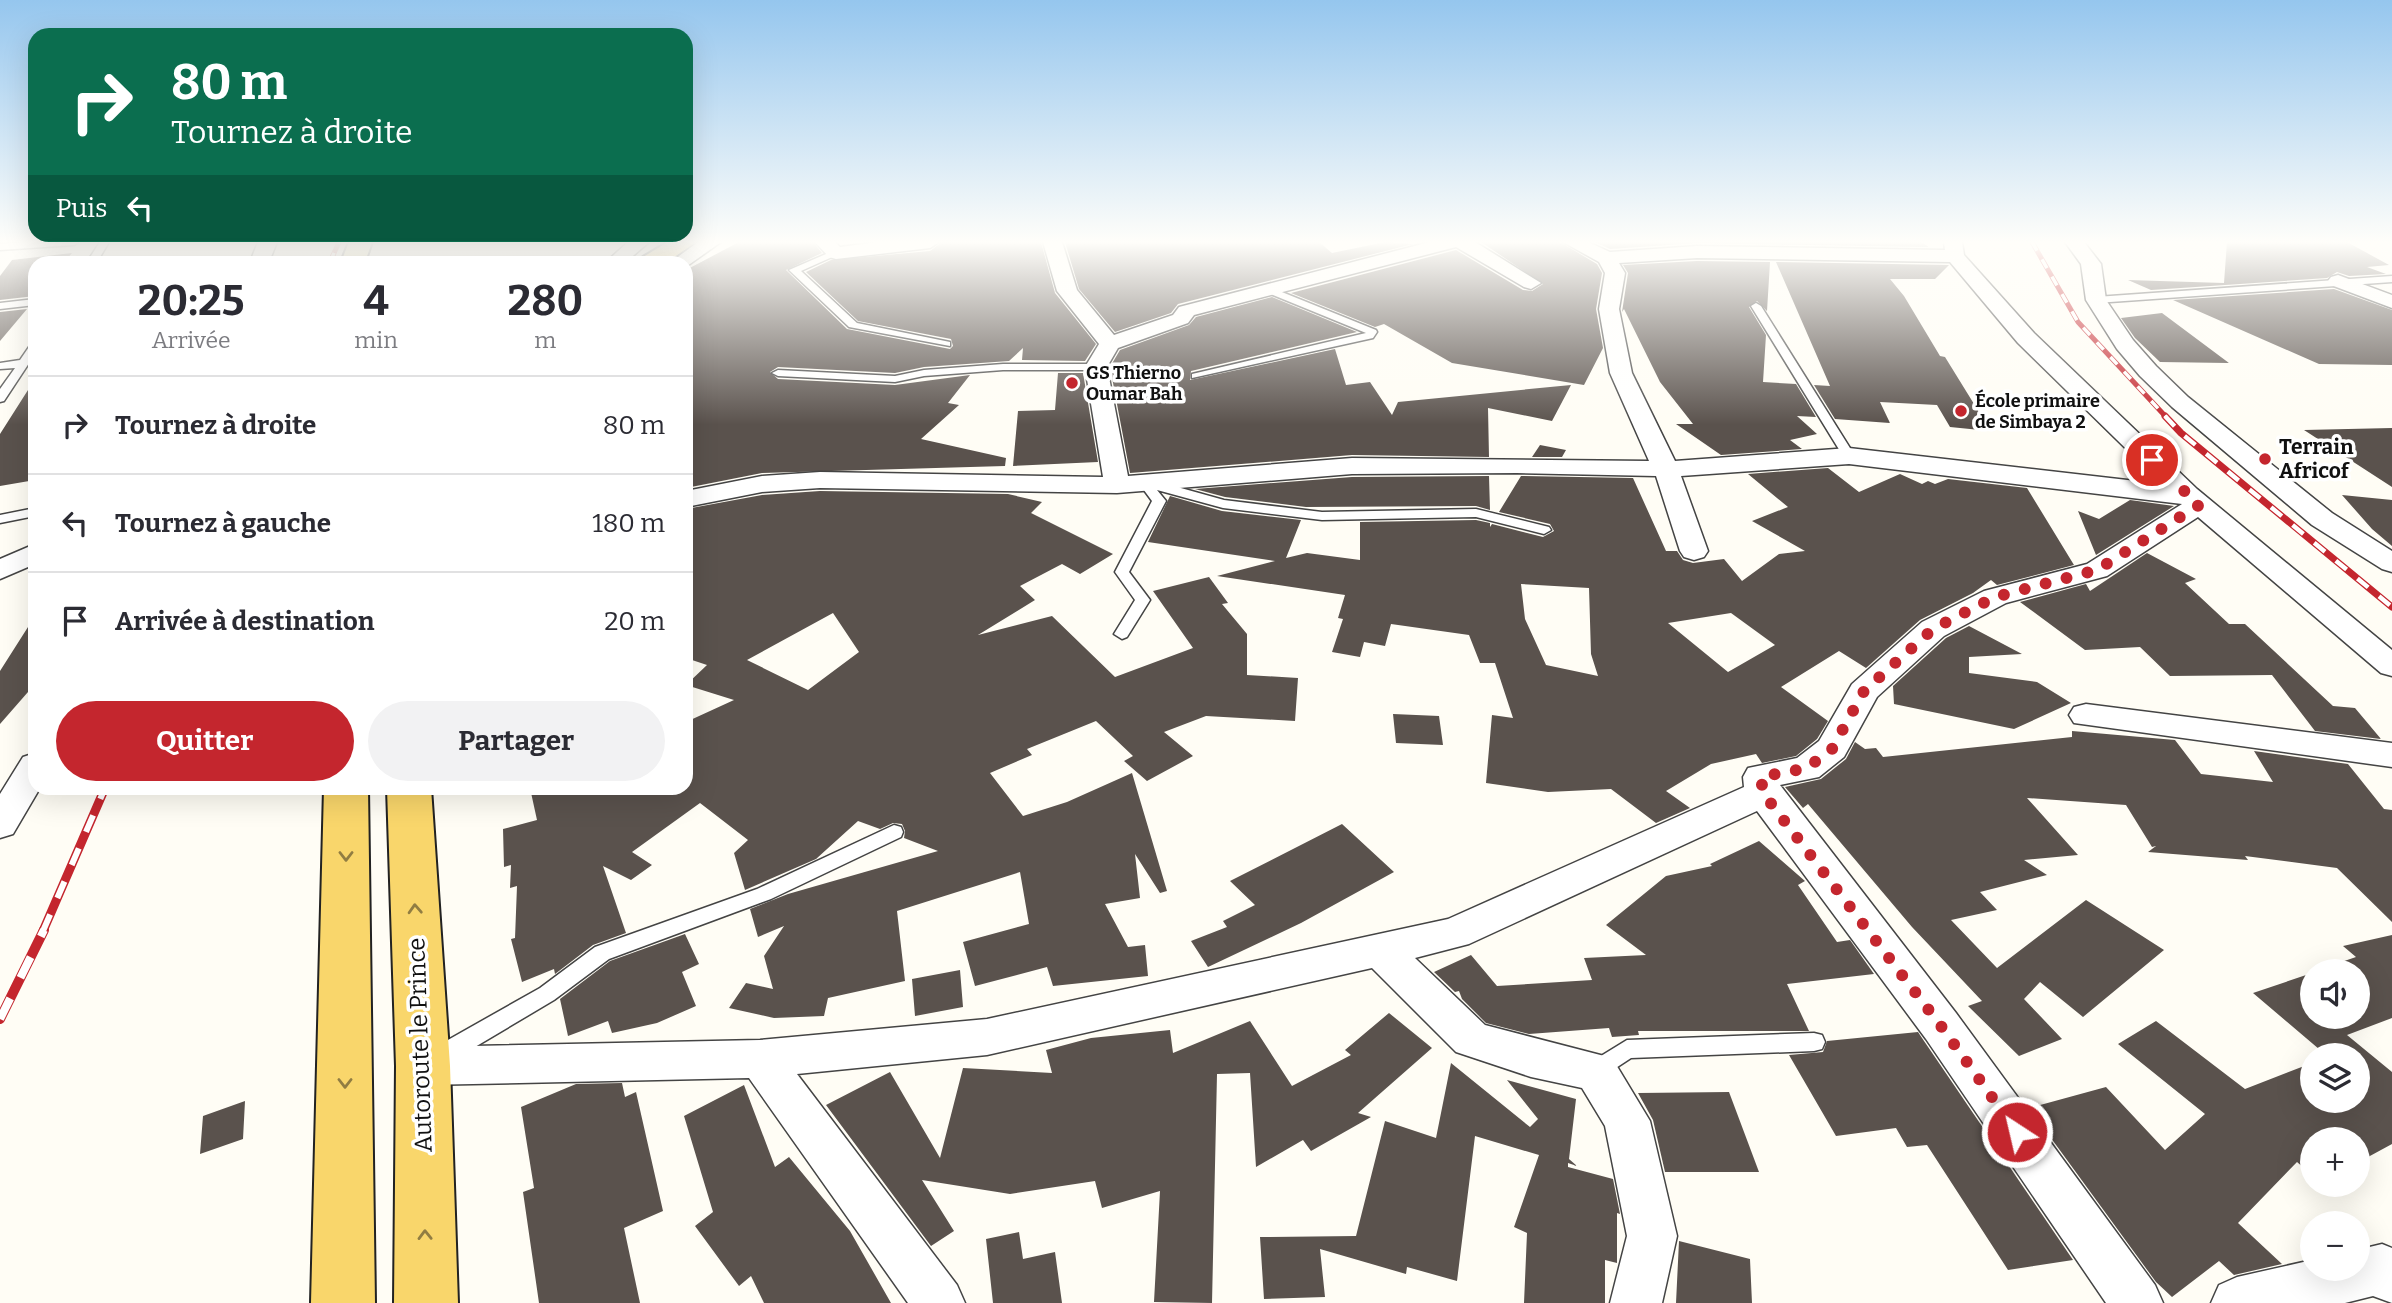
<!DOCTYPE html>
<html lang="fr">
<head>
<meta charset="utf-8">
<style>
  body { margin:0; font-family:Bitter,serif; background:#f2f2f3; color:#2b2b33; height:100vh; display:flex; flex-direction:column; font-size:26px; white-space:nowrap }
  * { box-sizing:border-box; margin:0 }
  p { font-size:23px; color:#7c7c81 }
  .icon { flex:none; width:38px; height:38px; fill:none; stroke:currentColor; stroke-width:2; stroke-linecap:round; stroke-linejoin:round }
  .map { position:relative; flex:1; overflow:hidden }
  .details { position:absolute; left:28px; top:256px; width:665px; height:539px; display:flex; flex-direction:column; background:#fff; border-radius:21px; box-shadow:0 7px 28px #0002 }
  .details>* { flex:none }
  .hud { position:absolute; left:28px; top:28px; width:665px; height:214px; border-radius:21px; box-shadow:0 7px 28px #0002; background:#0b6e4f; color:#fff; overflow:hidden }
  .fabs { position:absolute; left:2300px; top:959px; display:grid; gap:14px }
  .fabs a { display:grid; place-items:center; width:70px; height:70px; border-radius:50%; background:#fff; box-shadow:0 7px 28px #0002; font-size:35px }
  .pin { position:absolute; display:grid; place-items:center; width:60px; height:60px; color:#fff; margin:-30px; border:4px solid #fff; border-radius:50%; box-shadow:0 2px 7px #0007 }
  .me { position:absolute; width:77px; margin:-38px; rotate:325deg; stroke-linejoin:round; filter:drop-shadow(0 0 5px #0008) }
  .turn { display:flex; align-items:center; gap:24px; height:147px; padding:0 28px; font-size:32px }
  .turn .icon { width:91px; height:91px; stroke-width:2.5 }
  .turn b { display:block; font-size:49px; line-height:60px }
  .then { display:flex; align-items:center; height:66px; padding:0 28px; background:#0003; gap:14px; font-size:26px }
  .eta { display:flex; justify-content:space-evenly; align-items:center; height:119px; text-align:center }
  .eta b { font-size:42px; font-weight:700; line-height:49px }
  .action { display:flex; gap:14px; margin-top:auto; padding:14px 28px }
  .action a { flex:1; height:80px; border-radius:42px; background:#c4262e; color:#fff; font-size:28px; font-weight:700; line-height:80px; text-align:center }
  .action a+a { background:#f2f2f3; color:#2b2b33 }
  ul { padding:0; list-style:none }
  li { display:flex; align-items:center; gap:21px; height:98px; padding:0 28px; border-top:2px solid #e1e1e2 }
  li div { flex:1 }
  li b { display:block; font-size:26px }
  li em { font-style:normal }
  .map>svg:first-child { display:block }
</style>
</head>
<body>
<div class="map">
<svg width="2392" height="1303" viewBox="0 0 2392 1303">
  <rect width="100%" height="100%" fill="#fffdf5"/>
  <path fill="#5a524d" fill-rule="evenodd" d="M739,242H813L822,253L786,270L847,329L950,349L953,346L951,339L858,321L806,272L831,260L930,251L942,242H1041L1055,293L1096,344L1085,361L1022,360L1023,348L1009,361L924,367L895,373L778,367L770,372L778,379L895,385L970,375L948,403L959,405L921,439L1006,458L1005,466L762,473L686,488V270Z
    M1065,242H1319L1332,253L1385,242L1413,244L1178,304L1171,313L1115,332L1079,289Z
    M1481,242H1560L1597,264L1602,273L1596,309L1603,348L1584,385L1452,363L1384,324L1375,327L1291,293L1456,250L1523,290L1532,291L1543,284Z
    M1595,242H1921L1929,247L1697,243L1610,249Z
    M2227,242H2347L2389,265L2367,267L2386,274L2349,276L2337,272L2327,278L2151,290L2128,280L2224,283Z
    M72,253L64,262H35V296L0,300V276L12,260Z
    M1697,261L1770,262L1767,311L1757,301L1749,307L1766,335L1763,382L1796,384L1816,417L1797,416L1817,434L1790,440L1802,449L1721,455L1676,424H1693L1660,382L1624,309L1622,312L1628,273L1623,265Z
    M1776,262L1949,265L1935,279H1890L1904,296L1940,356L1945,357L1987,425L1977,424L1980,430L1950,427L1937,405L1880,402L1890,423L1835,419L1814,385L1830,386Z
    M2334,289L2392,310V365L2319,364L2173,300Z
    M1272,297L1357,332L1191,371L1190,380L1335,349L1346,385L1370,382L1392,415L1398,402L1571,385L1552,421L1488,408L1489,457L1352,455L1130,473L1110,367L1120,350L1189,325L1196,317Z
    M27,309L0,341V312Z
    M2162,313L2229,363L2160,362L2135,338L2121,318Z
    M1058,373H1083L1098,462L1013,466L1018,411L1055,410Z
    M35,379V480L0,486V434Z
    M2392,428V487L2304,430Z
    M1540,445L1566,450L1562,457H1532Z
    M1828,468L1859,492L1900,474L1922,484L1928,481L1935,484L1948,479L2027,488L2074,565L1997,585L1991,580L1973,593L1920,620L1866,668L1839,651L1781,687L1828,721L1817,739L1796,756L1762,763L1756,754L1711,764L1666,791L1690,808L1656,823L1611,789L1548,792L1486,783L1492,715L1513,718L1495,663H1480L1469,635L1391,624L1385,646L1364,642L1360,657L1332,652L1343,619L1338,618L1345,595L1217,576L1275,561L1148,542L1170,496L1222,511L1301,520L1286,558L1307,553L1360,560V522L1476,520L1490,523V527L1492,524L1543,537L1554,531L1550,524L1499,512L1521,476L1633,478L1666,551H1677L1683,560L1693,563L1724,559L1742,581L1779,554L1805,551L1752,521L1788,507L1748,474ZM1521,584L1589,588L1591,654L1598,676L1546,665L1525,619ZM1731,613L1775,645L1728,672L1668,623Z
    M1489,476L1490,510L1476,506L1306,507L1225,497L1195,489L1352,477Z
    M820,491L1008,494L1042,502L1031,513L1113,554L1080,574L1062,564L1020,586L1035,600L978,635L1052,616L1115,677L1193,648L1153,591L1209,577L1228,603L1222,604L1247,634V675L1298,678L1295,721L1206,716L1164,732L1193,756L1147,781L1124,761L1133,756L1096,721L1027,749L1032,755L990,773L1023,816L1067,802L1132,773L1167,891L1160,893L1135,854L1140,898L1105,904L1128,947L1145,945L1148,976L1053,986L1047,967L975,986L963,942L1029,924L1020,872L897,911L905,981L828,998L824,1016L774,1018L729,1008L746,983L773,989L764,956L784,926L758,937L750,909L788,894L938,851L904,838L905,831L902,824L893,823L880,829L858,821L816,859L745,890L734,853L748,840L700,803L632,852L652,865L631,880L603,866L626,933L593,945L555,974L554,969L522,982L511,939L515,938L517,886L510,888L511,865L504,867L503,829L537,820L530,788H686V722L734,700L686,685L707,665L686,658V509L762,495ZM833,613L859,652L808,690L747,660Z
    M2342,495L2392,500V546L2372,529Z
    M2130,500L2174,506L2096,555L2078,511L2099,519Z
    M2147,553L2196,579L2185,583L2229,624H2245L2333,706L2355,708L2381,739L2315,731L2272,675L2170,676L2140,647L2085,650L2020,602L2086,584L2090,591Z
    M35,616V684L0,724V671Z
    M1969,626L2022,654L1969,657V673L2037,682L2071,703L2014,729L1894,704L1893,686L1946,638Z
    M1393,714L1439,716L1443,745L1396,743Z
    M2072,731L2175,740L2201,774L2273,782L2254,751L2348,764L2384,809L2392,810V922L2337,868L2245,856L2248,860L2148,852L2156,846L2152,847L2126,805L2027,798L2078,855L2024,860L2047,875L1980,892L1997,910L1951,920L1997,968L2086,900L2164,950L2083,1017L2040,982L2024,999L2062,1039L2019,1056L1968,1006L1982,1001L1912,927L1808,804L1803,808L1785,787L1821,779L1846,759L1855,742L1865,749L1876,748L1883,757L2072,737Z
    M1342,824L1394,872L1301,923L1208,967L1191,941L1227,927L1223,921L1255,905L1230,881Z
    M1759,841L1805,881L1798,885L1837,942L1850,940L1874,974L1787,984L1809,1031H1638L1639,1035L1612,1037L1609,1028L1529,1034L1486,1023L1462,999L1459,991L1455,992L1434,972L1471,955L1497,986L1592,980L1584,958L1646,955L1606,925L1666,876L1712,866L1710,864Z
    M685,934L699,964L682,972L696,1006L657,1023L612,1033L608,1021L568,1036L560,999L610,961Z
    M2392,935V1018L2347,1035L2392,1072V1144L2357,1163V1139H2312V1175L2297,1162L2238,1223L2282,1264L2234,1275L2219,1261L2172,1297L2156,1282L2029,1108L2106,1087L2165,1150L2205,1114L2118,1044L2156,1021L2245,1089L2312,1063V1101H2357V1055H2326L2253,993L2312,973V1017H2357V971H2315L2356,957L2343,946Z
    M960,970L963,1007L915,1016L912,979Z
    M1389,1013L1432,1048L1358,1113L1371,1117L1311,1151L1303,1140L1256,1167L1250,1073L1217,1074L1212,1303L1154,1302L1160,1191L1102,1208L1095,1181L1010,1194L922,1180L954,1231L931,1246L826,1105L890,1072L940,1158L963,1068L1052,1073L1046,1050L1091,1038L1170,1030L1173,1053L1250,1021L1292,1086L1351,1055L1345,1050Z
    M1918,1032L1924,1041L2073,1260L2008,1270L1927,1145L1907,1147L1896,1128L1836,1136L1789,1055L1823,1052L1827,1041Z
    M1451,1063L1530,1127L1538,1119L1507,1080L1576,1099L1569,1159L1577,1166L1568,1163V1167L1613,1179L1620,1214L1617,1213V1263L1605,1260V1303H1524L1527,1233L1514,1227L1539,1155L1475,1136L1457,1281L1407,1267L1406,1274L1320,1249L1325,1297L1264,1299L1260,1237L1356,1236L1385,1121L1436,1138Z
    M622,1083L625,1097L636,1092L663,1211L624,1228L640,1303H539L523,1192L534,1188L521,1107L576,1084Z
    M744,1085L775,1167L789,1157L850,1231L891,1303H764L751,1276L739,1286L695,1226L713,1212L684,1116Z
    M1729,1092L1759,1172H1665L1653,1120L1638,1093Z
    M245,1101L243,1139L200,1154L203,1116Z
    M1019,1232L1023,1259L1055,1252L1062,1303H993L986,1239Z
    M1679,1241L1750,1259L1752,1303H1676Z"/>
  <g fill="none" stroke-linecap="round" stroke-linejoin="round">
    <g stroke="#444" stroke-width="3">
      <path id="lane" d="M27,242H78L74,245L0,250V244Z
        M100,242H109L97,262H87Z
        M833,251L841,253L801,271L857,323L950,342V346L849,327L789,270Z
        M2392,276V282L2096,303L2091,300L2096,297Z
        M1267,286L1376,330L1377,332L1373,338L1192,378V374L1366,333L1263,291L1262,289Z
        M35,299V305L0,309V303Z
        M1756,303L1761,306L1855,456L1853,459L1849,460L1843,456L1751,306Z
        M35,343V354L4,401L0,402V389L15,368L0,369V363L20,360L31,344Z
        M1003,364H1096L1102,367L1096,370H1003L924,376L895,382L778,376L772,373L778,370L895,376L924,370Z
        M1145,478L1224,500L1322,512L1476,509L1549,527L1551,530L1544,534L1476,517L1322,520L1223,508L1157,490L1166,501L1129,572L1150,600L1127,637L1122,639L1114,634L1135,600L1115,572L1152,501L1138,482Z
        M35,508V516L0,523V515Z
        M894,825L901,827L903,832L901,837L771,899L609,959L554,1000L448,1063L440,1065L432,1063L429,1056L432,1049L540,988L595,947L757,889Z
        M1814,1033L1822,1035L1825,1042L1822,1049L1814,1051L1631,1058L1596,1081L1588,1078L1585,1071L1588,1064L1627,1040Z"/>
    </g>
    <g stroke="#444" stroke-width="3">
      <path id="street" d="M258,242H277L269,262H250Z
        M628,242H649L626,262H606Z
        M698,242H721L687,266L686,262H671Z
        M815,242H835L840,247L878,242H939L930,248L836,259L829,257Z
        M1043,242H1062L1077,290L1114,335L1173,315L1179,307L1430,242H1475L1541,283L1531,289L1524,287L1456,247L1194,315L1188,323L1118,348L1107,367L1128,476L1352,458L1649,461L1610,373L1599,309L1605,273L1599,262L1563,242H1588L1610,252L1697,246L1945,250L1944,242H1962L1964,255L2034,333L2197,489L2392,650V676L2381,673L2198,517L2107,576L2006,603L1944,636L1877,697L1844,757L1819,777L1780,785L1956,1013L2155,1285L2163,1303H2106L1926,1039L1757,811L1469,944L1415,958L1485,1025L1612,1058L1650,1121L1677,1236L1662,1303H1610L1627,1236L1605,1126L1582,1088L1531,1077L1456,1052L1372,968L987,1055L797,1074L957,1285L965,1303H908L749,1078L423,1085L407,1080L401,1066L407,1052L423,1047L760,1040L987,1019L1448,919L1744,787L1743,777L1748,768L1797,758L1819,741L1852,684L1922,622L1984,591L2087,564L2182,504L1849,464L1681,476L1708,551L1704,557L1694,560L1684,557L1680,551L1656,476L1517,473L1352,474L1117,493L820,488L762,492L686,507V491L762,476L820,472L1103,477L1085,367L1099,344L1057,291ZM1697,258L1950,262L2018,343L2162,484L1849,448L1675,461L1632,373L1619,309L1625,273L1619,263Z
        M2065,242H2084L2101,264L2106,300L2133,340L2156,366L2188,397L2332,513L2392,551V572L2382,569L2312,525L2172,407L2140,376L2117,349L2086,300L2081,264Z
        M2338,275L2392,295V308L2331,285L2328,281L2331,277Z
        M35,544V564L0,579V559Z
        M2086,704L2392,743V767L2074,723L2069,715L2074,707Z
        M35,753V788H40L13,834L0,838V794L23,757Z
        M2382,1244L2392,1248V1303L2373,1296L2345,1303H2211L2219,1285L2237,1277L2312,1260V1269H2357V1250Z"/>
    </g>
    <g stroke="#333" stroke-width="4">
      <path id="secondary" d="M349,242H372L365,262H341Z"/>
    </g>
    <g stroke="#222" stroke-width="4">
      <path id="primary" d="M668,242H696L667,262H639L643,257Z
        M324,788H368L375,1303H311Z
        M387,788H431L450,1066L458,1303H394L396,1066Z"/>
    </g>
    <use href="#lane" fill="#fff" fill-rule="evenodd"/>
    <use href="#street" fill="#fff" fill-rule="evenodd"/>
    <use href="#secondary" fill="#fff6b0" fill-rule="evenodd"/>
    <use href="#primary" fill="#f9d66b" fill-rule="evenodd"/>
    <g stroke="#c4262e" stroke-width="5">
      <path id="rail-far3" d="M2032,242L2078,322L2167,418
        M330,262L339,242"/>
    </g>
    <g stroke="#c4262e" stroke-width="7">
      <path id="rail-far2" d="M2165,416L2181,433L2392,607"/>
    </g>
    <g stroke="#c4262e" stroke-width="9">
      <path id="rail-far1" d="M43,931L105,788"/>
    </g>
    <g stroke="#c4262e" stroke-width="10">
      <path id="rail" d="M0,1019L44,930"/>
    </g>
    <use href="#rail-far3" stroke="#fff" stroke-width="3.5" stroke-dasharray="10" stroke-linecap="butt"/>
    <use href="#rail-far2" stroke="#fff" stroke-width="4.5" stroke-dasharray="14" stroke-linecap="butt"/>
    <use href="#rail-far1" stroke="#fff" stroke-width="6" stroke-dasharray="18" stroke-linecap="butt"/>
    <use href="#rail" stroke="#fff" stroke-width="8" stroke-dasharray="23" stroke-linecap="butt"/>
  </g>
  <defs><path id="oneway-chevron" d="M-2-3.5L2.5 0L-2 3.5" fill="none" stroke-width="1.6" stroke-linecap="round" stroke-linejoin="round" transform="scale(1.75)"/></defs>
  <g stroke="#917d42">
    <use href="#oneway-chevron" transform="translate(346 856) rotate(90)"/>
    <use href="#oneway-chevron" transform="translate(415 909) rotate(-93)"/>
    <use href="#oneway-chevron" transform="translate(345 1083) rotate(90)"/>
    <use href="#oneway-chevron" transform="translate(425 1235) rotate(-91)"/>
  </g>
  <linearGradient id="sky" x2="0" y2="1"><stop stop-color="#95c6ee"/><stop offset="0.57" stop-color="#fffefa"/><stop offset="1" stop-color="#fffefa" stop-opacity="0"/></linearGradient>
  <rect width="2392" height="425" fill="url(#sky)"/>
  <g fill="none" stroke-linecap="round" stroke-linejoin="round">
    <path stroke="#c4262e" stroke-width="12" stroke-dasharray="0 21.6" d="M2017,1132L1941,1026L1763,793L1761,777L1807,768L1832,749L1864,691L1933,629L1995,597L2097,570L2199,505L2152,460"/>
  </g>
  <g fill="#c4262e" stroke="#fff" stroke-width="2.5">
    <circle cx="1072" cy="383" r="7"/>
    <circle cx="1961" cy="411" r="7"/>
    <circle cx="2265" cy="459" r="7"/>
  </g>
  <g text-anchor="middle" stroke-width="7" stroke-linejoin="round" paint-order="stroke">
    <g font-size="18" font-weight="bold" fill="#111" stroke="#fff" text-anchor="start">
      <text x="1086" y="379">GS Thierno<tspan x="1086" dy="21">Oumar Bah</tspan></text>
      <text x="1975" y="407">École primaire<tspan x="1975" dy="21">de Simbaya 2</tspan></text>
    </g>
    <g font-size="21" font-weight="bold" fill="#111" stroke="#fff" text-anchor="start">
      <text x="2279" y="454">Terrain<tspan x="2279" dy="24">Africof</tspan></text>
    </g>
    <g font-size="24" fill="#111" stroke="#fff">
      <text transform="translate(420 1045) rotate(-92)" y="8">Autoroute le Prince</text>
    </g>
  </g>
</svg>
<div class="fabs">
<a><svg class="icon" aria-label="sound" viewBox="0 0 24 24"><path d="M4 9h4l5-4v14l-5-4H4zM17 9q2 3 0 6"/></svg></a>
<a><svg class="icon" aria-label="layers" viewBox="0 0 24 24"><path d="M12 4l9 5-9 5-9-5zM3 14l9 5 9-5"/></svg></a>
<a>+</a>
<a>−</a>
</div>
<div class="pin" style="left:2152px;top:460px;background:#d93025"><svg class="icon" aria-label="arrive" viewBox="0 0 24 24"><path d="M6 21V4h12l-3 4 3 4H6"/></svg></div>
<svg class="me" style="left:2017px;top:1132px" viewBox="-20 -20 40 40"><circle r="17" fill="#c4262e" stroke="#fff" stroke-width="3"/><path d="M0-11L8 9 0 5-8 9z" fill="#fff"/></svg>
<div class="hud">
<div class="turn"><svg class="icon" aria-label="right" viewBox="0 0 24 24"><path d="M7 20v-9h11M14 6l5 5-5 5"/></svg><div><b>80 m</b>Tournez à droite</div></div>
<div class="then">Puis<svg class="icon" aria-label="left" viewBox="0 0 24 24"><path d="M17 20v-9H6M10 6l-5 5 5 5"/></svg></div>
</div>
<section class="details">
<div class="eta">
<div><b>20:25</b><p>Arrivée</p></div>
<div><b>4</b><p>min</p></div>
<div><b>280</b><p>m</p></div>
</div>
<ul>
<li><svg class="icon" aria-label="right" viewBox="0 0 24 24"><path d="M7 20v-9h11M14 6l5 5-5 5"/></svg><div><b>Tournez à droite</b></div><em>80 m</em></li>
<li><svg class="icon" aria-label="left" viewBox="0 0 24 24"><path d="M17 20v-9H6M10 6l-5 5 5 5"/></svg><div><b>Tournez à gauche</b></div><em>180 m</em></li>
<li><svg class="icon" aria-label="arrive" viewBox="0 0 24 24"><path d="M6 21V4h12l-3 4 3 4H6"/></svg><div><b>Arrivée à destination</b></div><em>20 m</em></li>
</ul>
<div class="action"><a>Quitter</a><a>Partager</a></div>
</section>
</div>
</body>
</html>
